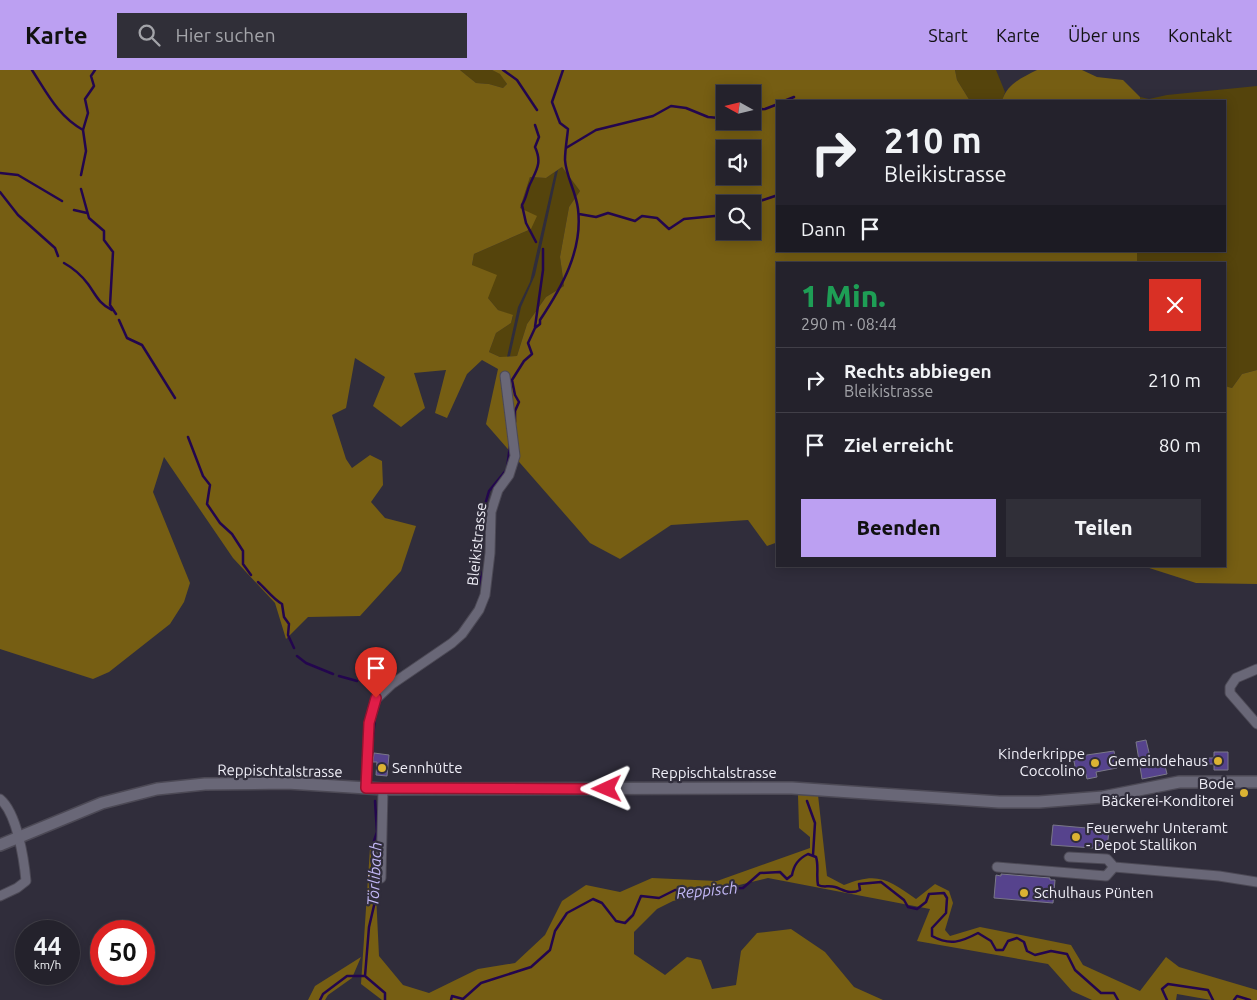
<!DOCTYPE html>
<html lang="de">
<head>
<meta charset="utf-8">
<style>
  body { margin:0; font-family:Ubuntu,sans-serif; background:#302f38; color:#f1f3f6; height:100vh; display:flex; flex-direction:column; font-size:19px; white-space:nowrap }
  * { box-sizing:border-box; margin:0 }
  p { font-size:16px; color:#a3a4a9 }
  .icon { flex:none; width:28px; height:28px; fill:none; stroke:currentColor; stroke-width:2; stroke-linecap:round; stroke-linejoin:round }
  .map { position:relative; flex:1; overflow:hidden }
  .side { position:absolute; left:776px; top:192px; width:450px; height:305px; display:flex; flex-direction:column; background:#24222c; border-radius:0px; box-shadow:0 2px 12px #0003,0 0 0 1px #413f48 }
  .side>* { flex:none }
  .guide { position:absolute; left:776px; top:30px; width:450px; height:152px; border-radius:0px; box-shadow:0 2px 12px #0003,0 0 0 1px #413f48; background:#24222c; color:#f1f3f6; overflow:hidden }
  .needle { width:32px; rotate:278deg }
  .buttons { position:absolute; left:716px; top:15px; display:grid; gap:10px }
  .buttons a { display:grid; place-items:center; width:45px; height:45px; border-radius:0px; background:#24222c; box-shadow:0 2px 12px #0003,0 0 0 1px #413f48; font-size:25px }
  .speed { position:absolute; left:15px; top:850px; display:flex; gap:10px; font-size:25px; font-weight:700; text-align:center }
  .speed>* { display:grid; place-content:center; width:65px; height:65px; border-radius:50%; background:#24222c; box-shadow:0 2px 12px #0003,0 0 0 1px #413f48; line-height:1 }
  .speed small { font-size:12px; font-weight:400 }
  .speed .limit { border:8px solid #d22; background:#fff; color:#111 }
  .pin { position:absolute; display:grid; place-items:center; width:42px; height:42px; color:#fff; margin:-51px -21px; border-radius:50% 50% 50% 0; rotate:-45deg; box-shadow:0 0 5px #0007 }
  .pin .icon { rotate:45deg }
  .me { position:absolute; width:55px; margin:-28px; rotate:269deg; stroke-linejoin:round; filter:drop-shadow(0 0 4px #0008) }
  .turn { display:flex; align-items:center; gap:18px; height:105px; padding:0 25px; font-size:22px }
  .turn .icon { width:65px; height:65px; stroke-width:2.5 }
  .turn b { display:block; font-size:35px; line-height:42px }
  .then { display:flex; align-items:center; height:48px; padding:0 25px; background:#0003; gap:10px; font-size:19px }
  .round { display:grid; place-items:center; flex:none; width:52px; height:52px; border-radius:0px; background:#302f38 }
  .overview { display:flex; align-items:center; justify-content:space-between; height:85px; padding:0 25px }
  h1 { font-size:30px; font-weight:800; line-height:38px; color:#1e9e55 }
  .primary-button { display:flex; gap:10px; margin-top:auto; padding:10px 25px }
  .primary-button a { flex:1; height:58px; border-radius:0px; background:#bca0f2; color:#111; font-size:20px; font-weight:800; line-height:58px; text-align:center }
  .primary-button a+a { background:#302f38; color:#f1f3f6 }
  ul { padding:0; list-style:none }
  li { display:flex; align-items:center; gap:15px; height:65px; padding:0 25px; border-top:1px solid #413f48 }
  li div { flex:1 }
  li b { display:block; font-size:19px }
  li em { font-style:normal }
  header { display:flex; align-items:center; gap:30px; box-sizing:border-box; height:70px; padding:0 25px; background:#bca0f2; color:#111 }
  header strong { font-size:24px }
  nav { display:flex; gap:28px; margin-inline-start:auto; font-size:18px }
  .search { width:350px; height:45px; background:#302f38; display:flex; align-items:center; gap:12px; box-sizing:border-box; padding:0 18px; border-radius:0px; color:#a3a4a9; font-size:19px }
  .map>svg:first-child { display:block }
</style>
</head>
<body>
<header>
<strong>Karte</strong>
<div class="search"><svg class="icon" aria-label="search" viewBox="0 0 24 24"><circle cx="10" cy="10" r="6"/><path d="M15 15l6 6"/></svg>Hier suchen</div>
<nav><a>Start</a><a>Karte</a><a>Über uns</a><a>Kontakt</a></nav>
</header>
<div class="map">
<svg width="1257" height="930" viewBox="0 0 1257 930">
  <rect width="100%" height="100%" fill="#302d3b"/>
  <path fill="#55440c" d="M460,0H492L501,4L507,14L503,18L489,14L476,13Z
    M955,0H996L1005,22L1002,31H970L957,10Z
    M1257,16V300L1242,304L1232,318L1225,316V194H1137V181H1225V31H1140V27L1149,29L1167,25Z
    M562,97L580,121L569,137L560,187L564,216L546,227L527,254L517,286H510L521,237L535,205L558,100Z
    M555,102L530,212L518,237L507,287H500L489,282L496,263L511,253L513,246L498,240L488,228L472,195L474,184L531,159L520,138L530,107L546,108Z"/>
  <path fill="#765e13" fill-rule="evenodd" d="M0,0H460L476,13L489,14L503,18L507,14L500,4L492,0H955L957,10L970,31H778V181H1137V194H778V472L767,476L748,450L671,455L620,489L590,473L486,354L498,299L482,290L467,304L447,348L435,343L446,300L414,303L425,338L401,357L373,336L385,307L355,288L346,338L332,345L346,389L352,398L370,385L382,391L383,415L371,432L385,448L416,456L401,501L360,546L308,547L286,569L275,533L233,488L164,387L153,422L190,513L184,532L170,554L109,602L93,609L0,579ZM725,24H752V51H725ZM725,79H752V106H725ZM562,97L580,121L569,137L560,187L564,216L546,227L527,254L517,286L500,287L489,282L496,263L511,253L513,245L498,240L488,228L497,205L472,195L474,184L531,159L537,146L520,138L530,107L546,108ZM725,134H752V161H725Z
    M1037,0H1082L1097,7L1123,10L1140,27V31H1002C1007,14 1021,8 1037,0Z
    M1257,300V514L1196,513L1143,496H1225V316L1232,318L1242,304Z
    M798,725H818L827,806L844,815C878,801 889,810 916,829L935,814L949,821L953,833L945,860L950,866L980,857L1071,875L1083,895L1140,921L1166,887L1179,897L1257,920V930H1211L1177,924L1176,930H1092L1072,921L1048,894L917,871L930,839L768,808L673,831L657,839L634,862V884L665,905L687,887L701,890L712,919L736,915L741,881L757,863L791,859L825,882L854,917L883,930H382L361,914L370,778L378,773L376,824L379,886L403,915L429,923L478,899L515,893L545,865L562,831L586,815L620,822L652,808L717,811L810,778V767L799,758Z
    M361,887L352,908L328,925L325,930H308L315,916Z"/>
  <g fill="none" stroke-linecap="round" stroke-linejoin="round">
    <path stroke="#23064e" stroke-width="2.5" d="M32,0C47,23 58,46 83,60
      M503,0L517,10L537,40
      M784,31L794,27
      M752,40L765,39L778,34
      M535,55L539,67L535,77C542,92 537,99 531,112C527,119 527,127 522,135L526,153L536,172
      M566,78L596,60L653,46L671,36L686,38L708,47L719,48L725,45
      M0,103L18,105L62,131
      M81,105L86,81L83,60L88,43L85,29L94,16L91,6L95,0
      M81,119L89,148L104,161V170L113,182L110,235L116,244
      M0,122L18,145L55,178L58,186
      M751,134L778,125
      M74,140L87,143
      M579,144L596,147L608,143L635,151L642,146L657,148L669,159L684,149L725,145
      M64,193C73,198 82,206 88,214C96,225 99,234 112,240
      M119,250L127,268L142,275L175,328
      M535,257L543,200V179
      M515,352V341L519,332L515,325L512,310L524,291L532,284L528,273L535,258L540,254V250C562,217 583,180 578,139C576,122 566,106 565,90C565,80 567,69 568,59L560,53L552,32L563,0
      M188,367L203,406L210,415L207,434L220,453L232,464L243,481V494L251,505
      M484,438L489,421L507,399L510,375
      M480,501L482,516
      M258,512C266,519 273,529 282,534L284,547L289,554L288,565L294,578
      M297,586L306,593L333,604
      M339,606L357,611
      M363,612L378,621
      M378,621L385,615
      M372,676L375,647
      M807,731L815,753L813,785
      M365,906L369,857L376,827L372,815L373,774L377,762L375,731
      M320,930L323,924L347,906H365L385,923V930
      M451,930L452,926L463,929L481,913L531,897L550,880L555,861L567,843L593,829L602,833L616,851L625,853L633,845L641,826L659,828L675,820L743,818L760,803L780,802L787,809L792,805C794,795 798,789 808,784L816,787C819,796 816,805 818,815C824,818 828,815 835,817C844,820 850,825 860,820L859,814L881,812L904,830L908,837L917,839L926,832L929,824L944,823L947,828L946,843L932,858V866C950,876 961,872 978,863L991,871L996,880H1003L1008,871L1017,868L1024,872L1027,881L1035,885L1051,881L1067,884L1075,900L1101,923H1114L1118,930
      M1167,930L1162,919L1168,914L1208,920L1213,930
      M1234,930L1237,926L1250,930"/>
  </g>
  <path fill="#56438d" stroke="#7a7888" d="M1146,670L1152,695L1164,692L1167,704L1142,709L1136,672Z
    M1114,681L1117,698L1096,702L1097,707L1087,709L1085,701L1074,704L1072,697L1075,696L1073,687Z
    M1214,682H1228V700H1214V694H1208V688H1214Z
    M374,683L389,685L387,706L376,705L377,692H373Z
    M1053,755L1109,760L1107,779L1051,775Z
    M1001,804L1050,808V810H1055L1053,833L994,828L996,805L1001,806Z"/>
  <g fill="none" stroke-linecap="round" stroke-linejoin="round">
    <g stroke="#4c4955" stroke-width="11">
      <path id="street" d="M1257,599L1236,608L1230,617V623L1257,654
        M366,718L369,653L376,629L392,614L452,573L462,564L479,540L485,525L490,483L491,442L498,420L509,405L515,386L505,306
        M0,729C17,743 24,789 26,811L17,818L0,826
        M1069,787L1107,789L1114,797L1219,806L1257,812
        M997,797L1106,806L1114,797
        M381,808L383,719"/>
    </g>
    <g stroke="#4c4955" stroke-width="14">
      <path id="secondary" d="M0,775L102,733L157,719L205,714L287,713L383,719L792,718L999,732H1039L1103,727L1179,712H1257"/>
    </g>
    <use href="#street" stroke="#696777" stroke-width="9"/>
    <use href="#secondary" stroke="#696777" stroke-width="11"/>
  </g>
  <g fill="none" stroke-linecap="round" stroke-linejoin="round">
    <g stroke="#92132f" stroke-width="12">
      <path id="route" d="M376,628L369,653L366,718L607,719"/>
    </g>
    <use href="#route" stroke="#e11d48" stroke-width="9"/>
  </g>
  <g fill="#dbb233" stroke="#302d3b" stroke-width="2">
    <circle cx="1218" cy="691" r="5"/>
    <circle cx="1095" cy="693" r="5"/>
    <circle cx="382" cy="698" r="5"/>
    <circle cx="1244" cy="723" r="5"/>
    <circle cx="1076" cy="767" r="5"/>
    <circle cx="1024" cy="823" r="5"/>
  </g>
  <g text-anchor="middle" stroke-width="4.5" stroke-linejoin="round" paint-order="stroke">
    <g font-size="15" fill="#efeef7" stroke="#302d3b">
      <text transform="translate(477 474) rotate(-84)" y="5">Bleikistrasse</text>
      <text transform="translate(280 701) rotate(1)" y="5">Reppischtalstrasse</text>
      <text x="714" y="708">Reppischtalstrasse</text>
    </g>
    <g font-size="15" fill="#efeef7" stroke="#302d3b" text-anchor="end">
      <text x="1085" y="689">Kinderkrippe<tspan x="1085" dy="17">Coccolino</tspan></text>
      <text x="1208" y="696">Gemeindehaus</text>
      <text x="392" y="703" text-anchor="start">Sennhütte</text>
      <text x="1234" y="719">Bode<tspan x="1234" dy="17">Bäckerei-Konditorei</tspan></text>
      <text x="1086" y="763" text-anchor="start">Feuerwehr Unteramt<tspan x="1086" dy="17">- Depot Stallikon</tspan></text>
      <text x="1034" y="828" text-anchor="start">Schulhaus Pünten</text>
    </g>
    <g font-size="16" font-style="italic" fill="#c1b6f4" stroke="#302d3b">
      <text transform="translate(374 804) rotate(-87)" y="6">Törlibach</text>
      <text transform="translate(707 820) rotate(-5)" y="6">Reppisch</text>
    </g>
  </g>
</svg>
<div class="buttons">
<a><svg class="needle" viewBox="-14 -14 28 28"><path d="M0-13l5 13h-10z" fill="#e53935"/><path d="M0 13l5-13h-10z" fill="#a3a4a9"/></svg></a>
<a><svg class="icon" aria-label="sound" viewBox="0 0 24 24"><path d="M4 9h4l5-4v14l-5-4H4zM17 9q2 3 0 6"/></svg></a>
<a><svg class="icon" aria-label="search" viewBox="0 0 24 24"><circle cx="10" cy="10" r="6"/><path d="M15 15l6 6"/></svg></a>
</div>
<div class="speed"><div>44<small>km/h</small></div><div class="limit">50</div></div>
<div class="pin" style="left:376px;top:628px;background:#d93025"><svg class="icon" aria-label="arrive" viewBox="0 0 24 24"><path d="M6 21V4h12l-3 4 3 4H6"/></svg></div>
<svg class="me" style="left:607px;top:719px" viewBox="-20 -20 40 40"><path d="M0-17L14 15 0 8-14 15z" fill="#e11d48" stroke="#fff" stroke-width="4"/></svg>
<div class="guide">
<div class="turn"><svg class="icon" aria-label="right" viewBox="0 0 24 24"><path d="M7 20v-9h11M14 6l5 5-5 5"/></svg><div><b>210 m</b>Bleikistrasse</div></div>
<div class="then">Dann<svg class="icon" aria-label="arrive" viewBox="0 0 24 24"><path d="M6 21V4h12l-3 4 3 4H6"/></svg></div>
</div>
<section class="side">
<div class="overview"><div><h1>1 Min.</h1><p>290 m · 08:44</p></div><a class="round" style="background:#d93025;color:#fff"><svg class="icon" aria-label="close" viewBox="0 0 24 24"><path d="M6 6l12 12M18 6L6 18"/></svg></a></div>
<ul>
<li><svg class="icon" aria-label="right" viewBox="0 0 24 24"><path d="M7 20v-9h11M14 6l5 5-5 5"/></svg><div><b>Rechts abbiegen</b><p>Bleikistrasse</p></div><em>210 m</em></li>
<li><svg class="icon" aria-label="arrive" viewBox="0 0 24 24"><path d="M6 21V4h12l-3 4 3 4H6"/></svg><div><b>Ziel erreicht</b></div><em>80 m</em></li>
</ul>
<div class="primary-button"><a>Beenden</a><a>Teilen</a></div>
</section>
</div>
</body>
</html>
